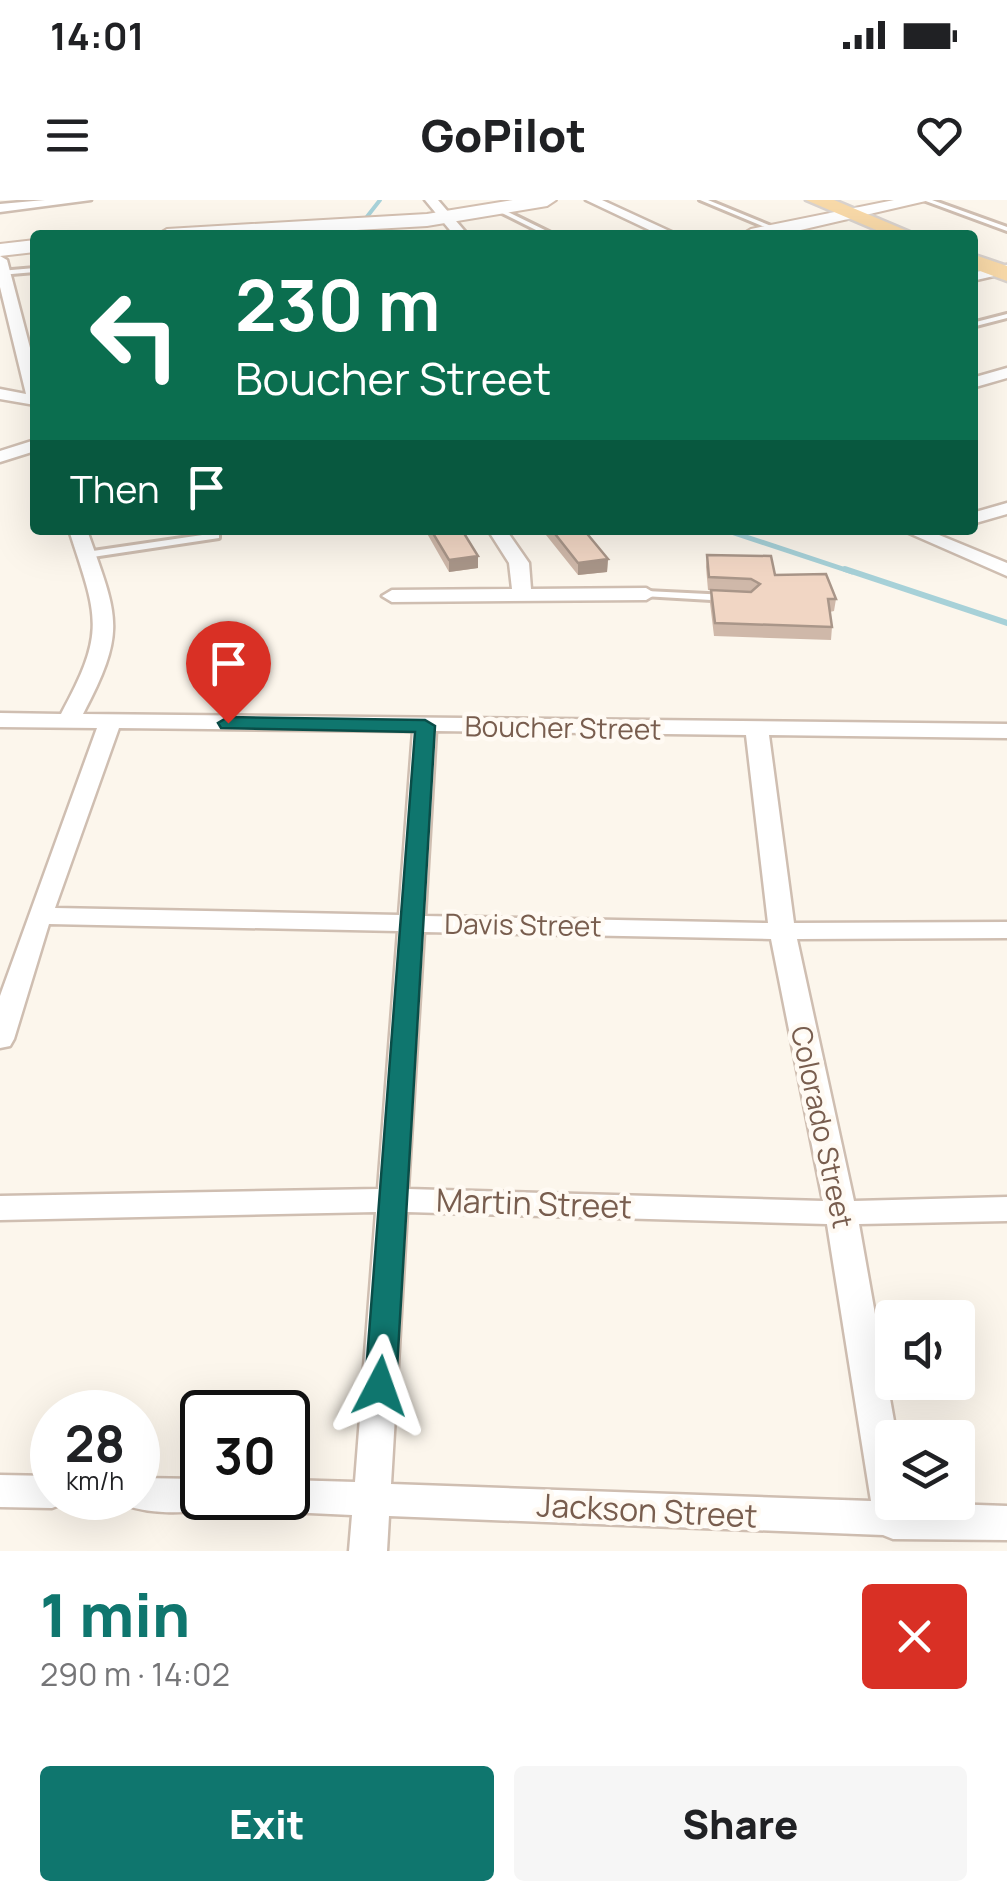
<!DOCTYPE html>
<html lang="en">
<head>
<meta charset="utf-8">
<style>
  body { margin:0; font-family:Manrope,sans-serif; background:#f6f6f6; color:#202124; height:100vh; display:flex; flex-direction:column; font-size:38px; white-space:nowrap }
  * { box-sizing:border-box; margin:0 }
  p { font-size:32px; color:#757577 }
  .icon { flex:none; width:55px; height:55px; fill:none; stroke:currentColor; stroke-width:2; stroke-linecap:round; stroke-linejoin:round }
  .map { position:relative; height:1351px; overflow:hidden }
  .side { display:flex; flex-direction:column; background:#fff; flex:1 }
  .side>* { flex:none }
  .guide { position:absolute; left:30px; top:30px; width:948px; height:305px; border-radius:10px; box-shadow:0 10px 40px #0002; background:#0b6e4f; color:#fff; overflow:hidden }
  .buttons { position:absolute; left:875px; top:1100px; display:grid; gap:20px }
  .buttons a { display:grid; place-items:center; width:100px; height:100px; border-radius:10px; background:#fff; box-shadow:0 10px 40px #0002; font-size:50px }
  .speed { position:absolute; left:30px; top:1190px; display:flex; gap:20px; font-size:50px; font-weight:700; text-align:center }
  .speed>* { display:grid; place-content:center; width:130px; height:130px; border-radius:50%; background:#fff; box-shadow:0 10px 40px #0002; line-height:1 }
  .speed small { font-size:25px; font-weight:400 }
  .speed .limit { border:5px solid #111; border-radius:15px; background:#fff; color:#111 }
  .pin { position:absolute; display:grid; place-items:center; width:85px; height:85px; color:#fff; margin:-102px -42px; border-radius:50% 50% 50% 0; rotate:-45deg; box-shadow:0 0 10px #0007 }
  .pin .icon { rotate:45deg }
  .me { position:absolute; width:110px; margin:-55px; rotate:4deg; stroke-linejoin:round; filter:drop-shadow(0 0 8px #0008) }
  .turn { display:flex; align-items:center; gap:35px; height:210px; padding:0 40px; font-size:45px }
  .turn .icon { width:130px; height:130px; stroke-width:2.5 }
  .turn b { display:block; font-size:70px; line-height:85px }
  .then { display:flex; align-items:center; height:95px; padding:0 40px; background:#0003; gap:20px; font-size:38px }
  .round { display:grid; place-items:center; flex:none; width:105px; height:105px; border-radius:10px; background:#f6f6f6 }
  .summary { display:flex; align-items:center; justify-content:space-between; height:170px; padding:0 40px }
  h1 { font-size:60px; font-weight:800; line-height:75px; color:#0f766e }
  .primary-button { display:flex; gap:20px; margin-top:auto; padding:20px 40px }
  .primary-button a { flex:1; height:115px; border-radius:10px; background:#0f766e; color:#fff; font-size:40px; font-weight:800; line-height:115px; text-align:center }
  .primary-button a+a { background:#f6f6f6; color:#202124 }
  .status { display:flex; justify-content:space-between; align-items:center; height:70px; padding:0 50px; background:#fff; direction:ltr }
  .status svg { height:28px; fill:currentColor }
  header { display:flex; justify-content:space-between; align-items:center; height:130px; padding:0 40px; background:#fff; font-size:45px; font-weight:800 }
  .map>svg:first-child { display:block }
</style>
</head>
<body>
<div class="status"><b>14:01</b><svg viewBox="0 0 49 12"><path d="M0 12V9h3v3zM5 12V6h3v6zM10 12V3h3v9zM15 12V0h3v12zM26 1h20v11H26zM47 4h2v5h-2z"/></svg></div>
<header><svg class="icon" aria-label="menu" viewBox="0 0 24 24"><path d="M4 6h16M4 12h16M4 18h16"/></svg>GoPilot<svg class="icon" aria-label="heart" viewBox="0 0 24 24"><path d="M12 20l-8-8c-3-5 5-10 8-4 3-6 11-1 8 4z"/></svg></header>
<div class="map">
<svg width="1007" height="1351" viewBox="0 0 1007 1351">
  <rect width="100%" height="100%" fill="#fcf6ec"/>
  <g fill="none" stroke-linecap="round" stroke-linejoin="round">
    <path stroke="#a7d1d8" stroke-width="4" d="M363,35L366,18L380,0"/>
    <path stroke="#a7d1d8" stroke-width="5" d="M725,330L852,372"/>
    <path stroke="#a7d1d8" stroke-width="6" d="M845,369L1007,423"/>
    <g stroke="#cfbeb1" stroke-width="6">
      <path id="lane" d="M700,0H708L793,35H784Z
        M923,0H932L1007,27V31Z
        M498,7L553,34L554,35H546L496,10Z
        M35,68V72L0,75V71Z
        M1007,114V118L972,127V123Z
        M216,333L219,334V338L86,358L81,355L86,352Z
        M646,391L728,395L733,398L728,401L643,396V392Z"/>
    </g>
    <g stroke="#cfbeb1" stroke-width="5">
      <path id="street" d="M45,0H91L0,12V4Z
        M425,0H438L468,35H454Z
        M586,0H602L678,35H660Z
        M0,56L7,60L35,167V205L0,199V189L26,194L0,87Z
        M1007,65V73L972,81V73Z
        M1007,168V178L972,188V178Z
        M35,240V251L0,262V251Z
        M1007,303V314L972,324V313Z
        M69,330H87C117,416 128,429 83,514L1007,524V538L769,535L794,723L1007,722V738L797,739L854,1001L1007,997V1021L859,1024L897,1238H892V1302L1007,1306V1340L893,1339L883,1335L389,1316L387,1351H349L352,1315L288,1312L275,1307L270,1298H288V1280L355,1282L376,1012L0,1020V996L378,989L398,731L49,724L14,839L10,846L0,848V796L97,528L0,527V513L61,514C107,430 97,417 69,330ZM119,528L413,531L399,715L55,708ZM436,531L746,535L768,723L425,716ZM424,732L771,739L823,1001L408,989ZM407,1012L827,1024L871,1301L391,1284Z
        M488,330H506L529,363L531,389L646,388L656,394L646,400L392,402L382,396L392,390L512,389L509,363Z
        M902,330H927L1007,363V376Z
        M0,1275L52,1276V1298H68L65,1303L52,1308L0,1307Z
        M138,1278L202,1279V1298H219L215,1306C190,1315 150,1314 125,1305L121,1298H138Z"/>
    </g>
    <g stroke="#d4c0b1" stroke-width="4">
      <path id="secondary" d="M513,0H556L547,6L427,26L268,35H157L167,29L427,14Z
        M894,0H930L779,35H741L751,29Z
        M35,40V52L0,56V44Z"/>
    </g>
    <g stroke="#d9d2cd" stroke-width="5">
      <path id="primary" d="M806,0H834L917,35H888Z
        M972,54L1007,66V81L972,68Z"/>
    </g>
    <use href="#lane" fill="#fff" fill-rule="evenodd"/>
    <use href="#street" fill="#fff" fill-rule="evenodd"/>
    <use href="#secondary" fill="#fff" fill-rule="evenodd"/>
    <use href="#primary" fill="#f8d9a8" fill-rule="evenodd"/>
  </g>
  <path fill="#cfb8a9" d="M425,330H462L478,368L449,372Z
    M542,330H584L608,359L607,372L578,375Z
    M707,355L775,375L836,399L834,411L830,412L832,427L831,440L714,436L710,403L711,390L751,392L708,390L706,367Z"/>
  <path fill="#a99689" d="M478,356V368L449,372V360Z
    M608,359L607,372L578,375V363Z"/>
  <path fill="#f1d6c4" stroke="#a99689" stroke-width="2.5" d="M431,330H462L478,356L449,360Z
    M552,330H584L608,359L578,363Z
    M707,355L771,356L775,375L826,374L836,399H828L832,427L715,423L711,390L751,392L760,384L751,379L709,377Z"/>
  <path fill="#0f766e" stroke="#0a4d48" stroke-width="2.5" d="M228,517L425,520L435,526L396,1186L392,1195L380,1199L369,1195L365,1186L415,532L221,528L218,523Z"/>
  <g text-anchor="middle" stroke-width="9" stroke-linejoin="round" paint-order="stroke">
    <g font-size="28" fill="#785d4e" stroke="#fffaf3">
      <text transform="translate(563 528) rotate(1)" y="10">Boucher Street</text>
      <text transform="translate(523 725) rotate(1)" y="10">Davis Street</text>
      <text transform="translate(822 927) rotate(78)" y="10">Colorado Street</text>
    </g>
    <g font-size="32" fill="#785d4e" stroke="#fffaf3">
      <text transform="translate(534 1004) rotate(2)" y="11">Martin Street</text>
      <text transform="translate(647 1311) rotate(3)" y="11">Jackson Street</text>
    </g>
  </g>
</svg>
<div class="buttons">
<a><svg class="icon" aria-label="sound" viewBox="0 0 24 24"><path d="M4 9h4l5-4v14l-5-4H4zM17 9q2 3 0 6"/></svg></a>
<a><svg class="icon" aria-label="layers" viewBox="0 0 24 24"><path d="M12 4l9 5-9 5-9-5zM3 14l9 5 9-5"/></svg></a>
</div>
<div class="speed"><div>28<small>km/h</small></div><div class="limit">30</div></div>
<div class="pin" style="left:228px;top:523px;background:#d93025"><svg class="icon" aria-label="arrive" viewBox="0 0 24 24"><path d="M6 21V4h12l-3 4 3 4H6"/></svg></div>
<svg class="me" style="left:380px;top:1186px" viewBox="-20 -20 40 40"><path d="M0-17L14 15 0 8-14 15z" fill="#0f766e" stroke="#fff" stroke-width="4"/></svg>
<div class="guide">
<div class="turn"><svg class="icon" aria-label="left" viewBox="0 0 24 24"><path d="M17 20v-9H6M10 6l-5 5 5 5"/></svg><div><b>230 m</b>Boucher Street</div></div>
<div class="then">Then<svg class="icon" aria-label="arrive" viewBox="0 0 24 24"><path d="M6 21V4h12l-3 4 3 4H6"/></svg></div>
</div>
</div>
<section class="side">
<div class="summary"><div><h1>1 min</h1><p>290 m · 14:02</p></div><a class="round" style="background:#d93025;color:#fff"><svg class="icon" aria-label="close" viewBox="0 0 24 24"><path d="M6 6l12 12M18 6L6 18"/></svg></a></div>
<div class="primary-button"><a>Exit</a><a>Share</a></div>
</section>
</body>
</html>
